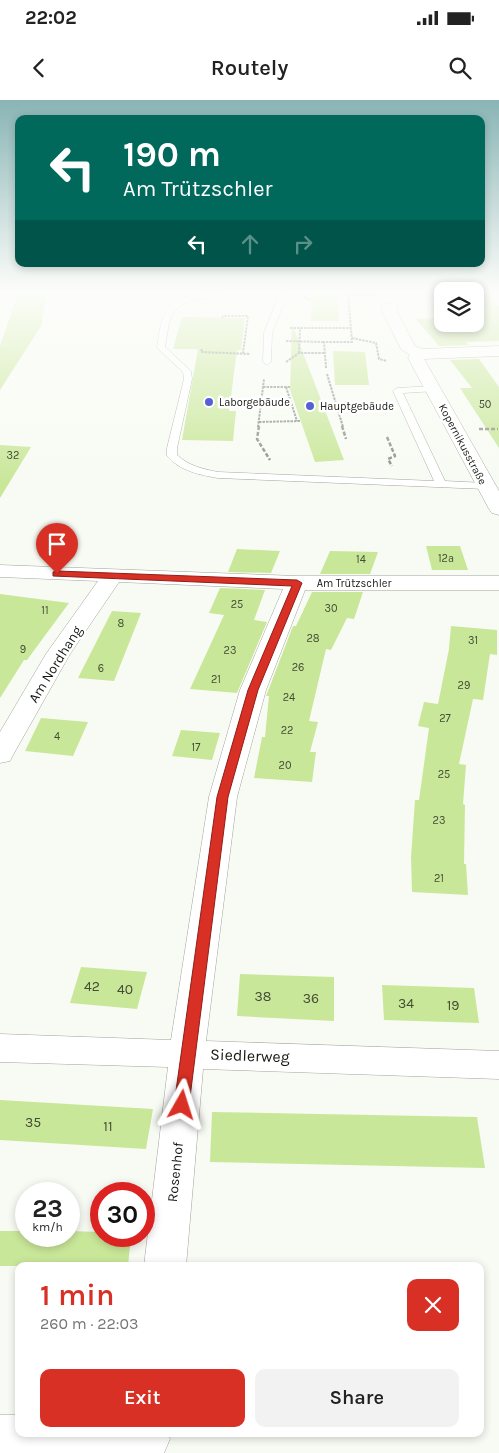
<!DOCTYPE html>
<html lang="en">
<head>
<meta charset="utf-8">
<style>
  body { margin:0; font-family:Karla,sans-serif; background:#f2f2f2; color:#222; height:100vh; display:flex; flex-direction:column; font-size:19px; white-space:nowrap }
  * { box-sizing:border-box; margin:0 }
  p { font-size:16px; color:#767676 }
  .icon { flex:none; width:28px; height:28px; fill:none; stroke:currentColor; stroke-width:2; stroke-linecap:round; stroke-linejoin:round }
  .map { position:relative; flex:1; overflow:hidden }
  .sheet { position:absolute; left:15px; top:1162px; width:469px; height:175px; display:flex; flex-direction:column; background:#fff; border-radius:10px; box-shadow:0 2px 8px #0003 }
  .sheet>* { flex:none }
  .hud { position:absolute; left:15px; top:15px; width:470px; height:152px; border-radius:10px; box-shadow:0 2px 8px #0003; background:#00695c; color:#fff; overflow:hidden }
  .tools { position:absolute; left:434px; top:182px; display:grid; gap:10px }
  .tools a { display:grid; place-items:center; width:50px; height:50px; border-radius:10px; background:#fff; box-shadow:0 2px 8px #0003; font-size:25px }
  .speed { position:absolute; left:15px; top:1082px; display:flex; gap:10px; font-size:25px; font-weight:700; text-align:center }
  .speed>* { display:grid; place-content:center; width:65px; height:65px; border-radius:50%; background:#fff; box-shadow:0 2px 8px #0003; line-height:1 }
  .speed small { font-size:12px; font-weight:400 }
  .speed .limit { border:8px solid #d22; background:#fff; color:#111 }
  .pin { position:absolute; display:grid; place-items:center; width:42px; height:42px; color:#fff; margin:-51px -21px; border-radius:50% 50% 50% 0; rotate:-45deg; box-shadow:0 0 5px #0007 }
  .pin .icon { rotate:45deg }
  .me { position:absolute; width:55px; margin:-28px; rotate:6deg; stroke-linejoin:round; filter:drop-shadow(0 0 4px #0008) }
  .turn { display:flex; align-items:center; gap:18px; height:105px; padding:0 25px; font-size:22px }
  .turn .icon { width:65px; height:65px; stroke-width:2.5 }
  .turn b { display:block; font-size:35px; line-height:42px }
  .lanes { display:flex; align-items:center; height:48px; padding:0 25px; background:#0003; justify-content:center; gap:25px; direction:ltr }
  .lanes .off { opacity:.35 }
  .round { display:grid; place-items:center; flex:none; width:52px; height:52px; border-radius:10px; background:#f2f2f2 }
  .overview { display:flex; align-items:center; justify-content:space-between; height:85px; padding:0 25px }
  h1 { font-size:30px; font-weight:600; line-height:38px; color:#d93025 }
  .button { display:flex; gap:10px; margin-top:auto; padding:10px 25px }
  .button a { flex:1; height:58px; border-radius:10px; background:#d93025; color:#fff; font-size:20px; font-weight:600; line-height:58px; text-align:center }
  .button a+a { background:#f2f2f2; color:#222 }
  .status { display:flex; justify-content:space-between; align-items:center; height:35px; padding:0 25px; background:#fff; direction:ltr }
  .status svg { height:14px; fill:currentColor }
  header { display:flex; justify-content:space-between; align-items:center; height:65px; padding:0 25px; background:#fff; font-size:22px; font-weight:600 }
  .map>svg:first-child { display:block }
</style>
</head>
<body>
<div class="status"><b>22:02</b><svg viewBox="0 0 49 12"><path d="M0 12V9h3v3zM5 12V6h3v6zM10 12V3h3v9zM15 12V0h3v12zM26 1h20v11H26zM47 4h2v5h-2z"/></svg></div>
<header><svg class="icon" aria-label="back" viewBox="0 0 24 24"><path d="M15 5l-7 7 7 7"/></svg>Routely<svg class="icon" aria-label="search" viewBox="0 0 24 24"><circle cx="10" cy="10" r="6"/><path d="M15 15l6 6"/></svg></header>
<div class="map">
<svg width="499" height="1353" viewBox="0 0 499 1353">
  <rect width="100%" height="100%" fill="#f8fbf3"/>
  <path fill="#c9e799" d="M18,193H47L41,226L0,290V246Z
    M312,193H338L339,221H311Z
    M475,193H487L499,206V241L466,242L469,245L439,246L416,219L439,218L431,208H442V224H475Z
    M182,217L245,218L241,250H237L229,311H236L233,341L182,340L198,249H173Z
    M292,224L344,360L315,362L290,290Z
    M333,251L365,252L369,285H335Z
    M479,259L499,287V348L460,288H472L450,260Z
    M0,345L31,347L0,398Z
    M426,446H460L468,470H432Z
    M237,449L280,451L271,473L228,472Z
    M330,451L378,452L370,474H320Z
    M220,488L265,490L254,520L267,522L237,593L190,589L224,515L209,513Z
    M312,492H363L354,519L347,518L331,550L326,549L309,621L318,622L310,652H316L312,682L254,678L262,637H265L269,596H266L268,591L293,526H296Z
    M0,494L69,503L27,560H24L0,598Z
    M112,511L141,513L114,581L78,578Z
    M451,526L497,530V555L490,554L483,600L473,599L459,664L466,665L463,704L465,705L464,764H466L468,795L412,792L411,757L415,700H419L429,628L418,626L424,602L438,604L449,549Z
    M41,618L88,622L73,656L25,651Z
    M181,630L220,633L212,660L172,656Z
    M81,867L147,872L137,909L70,903Z
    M240,874L334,877V921L237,916Z
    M382,885L474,888L479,923L384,920Z
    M0,1000L153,1009L146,1049L0,1040Z
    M212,1012L477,1017L485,1068L210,1062Z
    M0,1131H26V1136H69V1131L101,1132V1136H131L128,1166H0Z"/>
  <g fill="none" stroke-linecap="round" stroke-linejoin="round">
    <g stroke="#a1a49c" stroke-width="1">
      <path id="service" d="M204,193H223C217,197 208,197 200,199C168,205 170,219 165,247L191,271L192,279L177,348V355C189,366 203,369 218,372L434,381L393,291L397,288L433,286L436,287V291L403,293L445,381L485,383L490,386L485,389L218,378C200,375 180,371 167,356V348L184,279L183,272L157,248C163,210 163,201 204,193Z
        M280,193H288L272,233L271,262L267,265L263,262L264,233Z"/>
    </g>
    <g stroke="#a1a49c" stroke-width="1">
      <path id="minor" d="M391,203L398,207L396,210L415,246L422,249L499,246V256L424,259L499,391V415L492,413L489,409L408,258L410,255L401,249L381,209L386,204Z
        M0,465L297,476H499V490H305L266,590L237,697L206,941L499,951V979L203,969L186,1166H144L168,967L0,962V934L171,940L209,697L240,590L283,489L119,482L70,554L13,655L10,661L0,663V632L46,554L98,481L0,477Z
        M0,1315H19V1334H168L170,1339L164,1353H0Z"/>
    </g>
    <path stroke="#8d8f89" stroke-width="2" stroke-dasharray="2.5 1" stroke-linecap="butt" d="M348,194L375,195
      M301,196L311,200
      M222,218L223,216H248L243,253
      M290,228H351
      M352,238L376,243L379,259L387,261
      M286,241L324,242
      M202,249L201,252L250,254
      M299,253L300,228
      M286,262L299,253H324
      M326,268L324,242H352L348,193
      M327,274L343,327
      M263,287H290
      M286,287L297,321
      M228,302L261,303
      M259,322L301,321
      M258,327L264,279"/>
    <path stroke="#8d8f89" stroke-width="2.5" stroke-dasharray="4 2" stroke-linecap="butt" d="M259,326L257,339L270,360
      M342,326L346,339
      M479,329H498
      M387,337L395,356L388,359L392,366"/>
    <use href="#service" fill="#fff" fill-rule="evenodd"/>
    <use href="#minor" fill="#fff" fill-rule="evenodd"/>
  </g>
  <linearGradient id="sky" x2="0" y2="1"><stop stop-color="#89b4b5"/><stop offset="0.5" stop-color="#fcfdfa"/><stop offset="1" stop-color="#fcfdfa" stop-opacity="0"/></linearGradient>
  <rect width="499" height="383" fill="url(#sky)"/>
  <path fill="#d93025" stroke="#8d1f18" d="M57,471L297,480L302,483L258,590L228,697L189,1005L187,1009L182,1011L176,1009L174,1005L217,697L248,590L292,486L53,476V472Z"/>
  <g fill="#565fd6" stroke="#fff" stroke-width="2">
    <circle cx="209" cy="302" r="5"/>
    <circle cx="310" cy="306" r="5"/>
  </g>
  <g text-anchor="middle" stroke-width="5" stroke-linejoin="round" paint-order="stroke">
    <g font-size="11" fill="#171815" stroke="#fff" text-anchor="start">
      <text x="219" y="306">Laborgebäude</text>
      <text x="320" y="310">Hauptgebäude</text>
    </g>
    <g font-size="11" fill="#444c36">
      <text x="485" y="308">50</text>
      <text x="13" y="359">32</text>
      <text x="446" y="462">12a</text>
      <text x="361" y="463">14</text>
      <text x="237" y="508">25</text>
      <text x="331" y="512">30</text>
      <text x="45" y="514">11</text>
      <text x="121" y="527">8</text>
      <text x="313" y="542">28</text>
      <text x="473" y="544">31</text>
      <text x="23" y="553">9</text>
      <text x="230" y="554">23</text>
      <text x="298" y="571">26</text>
      <text x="101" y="572">6</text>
      <text x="216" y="583">21</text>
      <text x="464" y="589">29</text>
      <text x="289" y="601">24</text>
      <text x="445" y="622">27</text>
      <text x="287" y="634">22</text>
      <text x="57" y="640">4</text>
      <text x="196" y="651">17</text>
      <text x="285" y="669">20</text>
      <text x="444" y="678">25</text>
      <text x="439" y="724">23</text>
      <text x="439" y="782">21</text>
    </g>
    <g font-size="11" fill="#171815" stroke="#fff">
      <text transform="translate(463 344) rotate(62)" y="4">Kopernikusstraße</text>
      <text x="354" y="487">Am Trützschler</text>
    </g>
    <g font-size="14" fill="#171815" stroke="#fff">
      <text transform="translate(55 564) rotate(-58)" y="5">Am Nordhang</text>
      <text transform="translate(175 1072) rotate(-84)" y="5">Rosenhof</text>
    </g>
    <g font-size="14" fill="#444c36">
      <text x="92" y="891">42</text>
      <text x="125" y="894">40</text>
      <text x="263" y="901">38</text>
      <text x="311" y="903">36</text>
      <text x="406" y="908">34</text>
      <text x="453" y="910">19</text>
      <text x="33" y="1027">35</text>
      <text x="108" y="1031">11</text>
    </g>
    <g font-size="16" fill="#171815" stroke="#fff">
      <text transform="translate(250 955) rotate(2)" y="6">Siedlerweg</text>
    </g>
  </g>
</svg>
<div class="tools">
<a><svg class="icon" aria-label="layers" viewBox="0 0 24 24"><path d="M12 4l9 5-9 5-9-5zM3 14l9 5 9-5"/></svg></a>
</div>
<div class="speed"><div>23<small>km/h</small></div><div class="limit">30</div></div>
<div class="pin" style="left:57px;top:474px;background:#d93025"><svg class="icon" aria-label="arrive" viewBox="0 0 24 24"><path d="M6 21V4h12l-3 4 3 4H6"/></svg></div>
<svg class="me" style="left:182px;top:1005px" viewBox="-20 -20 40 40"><path d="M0-17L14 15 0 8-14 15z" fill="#d93025" stroke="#fff" stroke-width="4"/></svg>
<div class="hud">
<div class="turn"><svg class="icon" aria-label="left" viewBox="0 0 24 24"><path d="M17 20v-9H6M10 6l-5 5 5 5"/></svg><div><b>190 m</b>Am Trützschler</div></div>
<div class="lanes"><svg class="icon" aria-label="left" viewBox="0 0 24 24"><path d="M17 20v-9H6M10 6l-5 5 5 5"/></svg><svg class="icon off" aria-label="ahead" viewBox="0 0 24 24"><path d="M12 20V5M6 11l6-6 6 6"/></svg><svg class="icon off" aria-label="right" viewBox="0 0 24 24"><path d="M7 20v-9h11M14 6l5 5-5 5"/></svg></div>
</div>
<section class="sheet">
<div class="overview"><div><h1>1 min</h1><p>260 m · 22:03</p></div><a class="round" style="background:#d93025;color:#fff"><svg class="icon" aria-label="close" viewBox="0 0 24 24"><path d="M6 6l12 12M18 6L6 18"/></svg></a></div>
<div class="button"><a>Exit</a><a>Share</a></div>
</section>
</div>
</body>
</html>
